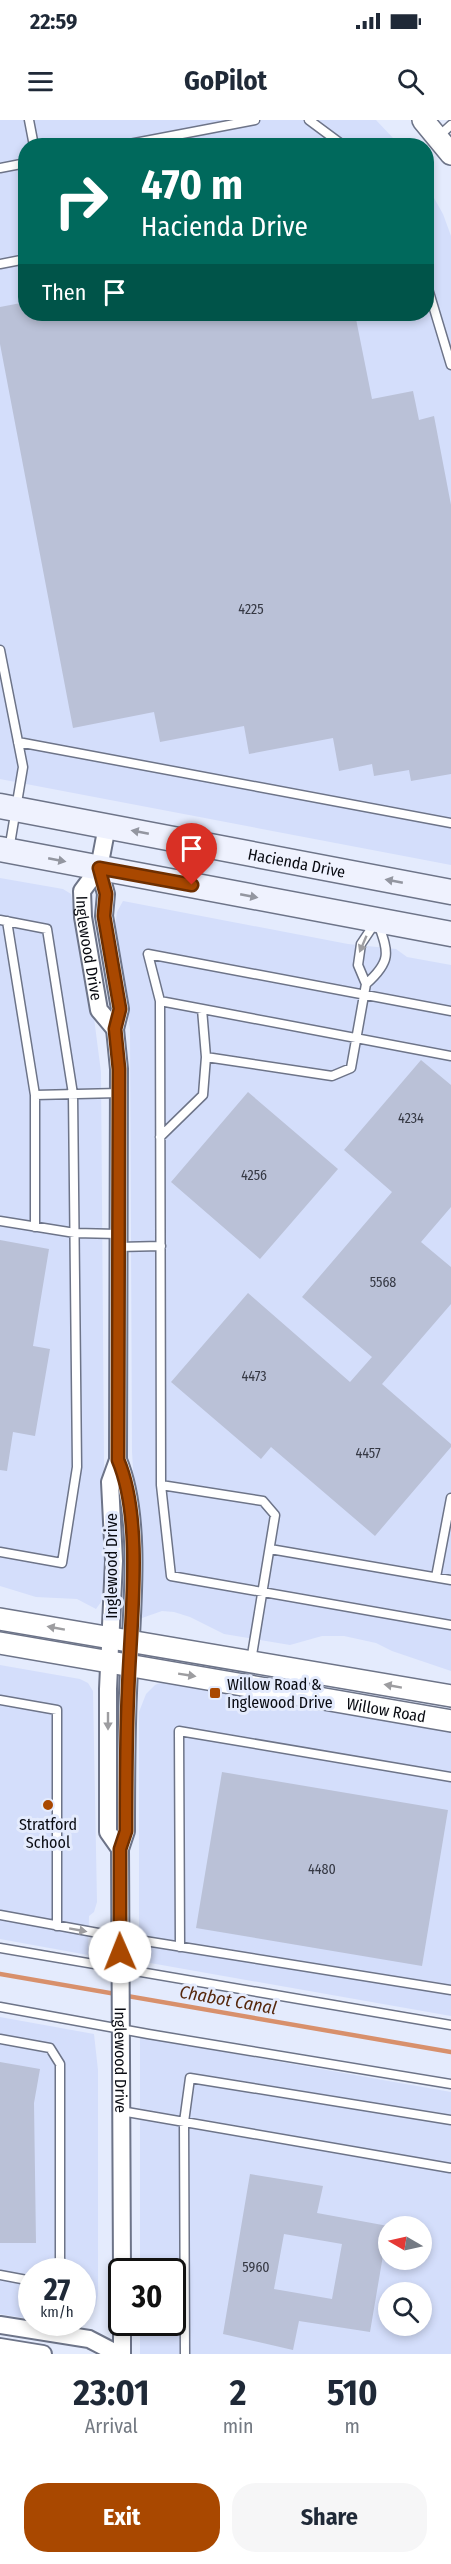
<!DOCTYPE html>
<html lang="en">
<head>
<meta charset="utf-8">
<style>
  body { margin:0; font-family:"Fira Sans Condensed",sans-serif; background:#f6f6f7; color:#1f2937; height:100vh; display:flex; flex-direction:column; font-size:22px; white-space:nowrap }
  * { box-sizing:border-box; margin:0 }
  p { font-size:20px; color:#747a83 }
  .icon { flex:none; width:33px; height:33px; fill:none; stroke:currentColor; stroke-width:2; stroke-linecap:round; stroke-linejoin:round }
  .map { position:relative; height:2234px; overflow:hidden }
  .drawer { display:flex; flex-direction:column; background:#fff; flex:1 }
  .drawer>* { flex:none }
  .top-card { position:absolute; left:18px; top:18px; width:416px; height:183px; border-radius:24px; box-shadow:0 3px 9px #0003; background:#00695c; color:#fff; overflow:hidden }
  .needle { width:39px; rotate:279deg }
  .fabs { position:absolute; left:378px; top:2096px; display:grid; gap:12px }
  .fabs a { display:grid; place-items:center; width:54px; height:54px; border-radius:50%; background:#fff; box-shadow:0 3px 9px #0003; font-size:30px }
  .speed { position:absolute; left:18px; top:2138px; display:flex; gap:12px; font-size:30px; font-weight:700; text-align:center }
  .speed>* { display:grid; place-content:center; width:78px; height:78px; border-radius:50%; background:#fff; box-shadow:0 3px 9px #0003; line-height:1 }
  .speed small { font-size:15px; font-weight:400 }
  .speed .limit { border:3px solid #111; border-radius:9px; background:#fff; color:#111 }
  .pin { position:absolute; display:grid; place-items:center; width:51px; height:51px; color:#fff; margin:-62px -26px; border-radius:50% 50% 50% 0; rotate:-45deg; box-shadow:0 0 6px #0007 }
  .pin .icon { rotate:45deg }
  .me { position:absolute; width:66px; margin:-33px; rotate:359deg; stroke-linejoin:round; filter:drop-shadow(0 0 4px #0008) }
  .turn { display:flex; align-items:center; gap:21px; height:126px; padding:0 24px; font-size:27px }
  .turn .icon { width:78px; height:78px; stroke-width:2.5 }
  .turn b { display:block; font-size:42px; line-height:51px }
  .then { display:flex; align-items:center; height:57px; padding:0 24px; background:#0003; gap:12px; font-size:22px }
  .eta { display:flex; justify-content:space-evenly; align-items:center; height:102px; text-align:center }
  .eta b { font-size:36px; font-weight:700; line-height:42px }
  .primary-button { display:flex; gap:12px; margin-top:auto; padding:12px 24px }
  .primary-button a { flex:1; height:69px; border-radius:24px; background:#a94800; color:#fff; font-size:24px; font-weight:700; line-height:69px; text-align:center }
  .primary-button a+a { background:#f6f6f7; color:#1f2937 }
  .status { display:flex; justify-content:space-between; align-items:center; height:42px; padding:0 30px; background:#fff; direction:ltr }
  .status svg { height:16px; fill:currentColor }
  header { display:flex; justify-content:space-between; align-items:center; height:78px; padding:0 24px; background:#fff; font-size:27px; font-weight:700 }
  .map>svg:first-child { display:block }
</style>
</head>
<body>
<div class="status"><b>22:59</b><svg viewBox="0 0 49 12"><path d="M0 12V9h3v3zM5 12V6h3v6zM10 12V3h3v9zM15 12V0h3v12zM26 1h20v11H26zM47 4h2v5h-2z"/></svg></div>
<header><svg class="icon" aria-label="menu" viewBox="0 0 24 24"><path d="M4 6h16M4 12h16M4 18h16"/></svg>GoPilot<svg class="icon" aria-label="search" viewBox="0 0 24 24"><circle cx="10" cy="10" r="6"/><path d="M15 15l6 6"/></svg></header>
<div class="map">
<svg width="451" height="2234" viewBox="0 0 451 2234">
  <rect width="100%" height="100%" fill="#e4ebfd"/>
  <path fill="#d4defb" fill-rule="evenodd" d="M0,0H376L393,18L398,25L26,26V194H426V70L434,78L443,94L451,116V745L0,659Z
    M0,758L63,769L71,774L94,898L101,952L105,1470L101,1482L96,1489L77,1479L36,1477L0,1466Z
    M123,781L348,824L396,829L407,837L451,845V1551L392,1531L376,1523L344,1516H322L290,1525L224,1514L190,1497L174,1492L162,1491L142,1498L132,1332L130,909L115,807L117,792Z
    M0,1545L80,1559L88,1563L93,1571L97,1782L94,1792L89,1796L88,1835L0,1819Z
    M165,1561L451,1609V1896L139,1841V1592L146,1574L155,1565Z
    M0,1897L94,1914L98,1950V2175L96,2186L90,2196L83,2201L82,2151H32L31,2199L0,2194Z
    M140,1917L451,1972V2234H140V2202H172V2151H140ZM388,2106H422V2139H388ZM388,2172H422V2205H388Z"/>
  <g fill="none" stroke-linecap="round" stroke-linejoin="round">
    <path stroke="#d8906c" stroke-width="4.5" d="M0,1854L451,1932"/>
  </g>
  <path fill="#bac1d7" fill-rule="evenodd" d="M26,182V194H355L372,279L413,271L419,300L434,296L451,385V654L411,661L409,650L374,656L372,644L339,651L333,618L249,634L244,606L160,622L154,592L73,608L0,224V187Z
    M421,940L451,965V1087L421,1122L451,1147V1184L382,1264L451,1324V1327L375,1416L271,1327L261,1339L171,1262L248,1173L350,1262L372,1237L302,1177L392,1072L344,1030Z
    M248,972L338,1049L260,1139L171,1062Z
    M0,1120L49,1129L33,1226L50,1229L35,1316L13,1312L7,1351L0,1350Z
    M222,1652L448,1690L422,1846L196,1808Z
    M0,1942L40,1949L34,1983L36,2123H0Z
    M250,2054L323,2066L317,2093L388,2106L370,2212L299,2201L293,2230L223,2214ZM284,2114L342,2124L332,2179L274,2169Z"/>
  <g fill="none" stroke-linecap="round" stroke-linejoin="round">
    <g stroke="#6d7488" stroke-width="11">
      <path id="service" d="M29,0L34,26
        M309,0L344,26
        M439,16L451,5
        M119,26L255,0
        M0,48L26,43
        M0,144L26,139
        M426,162L451,245
        M0,530L23,647L9,730
        M18,622L451,703
        M0,800L47,809L73,974L77,1347L62,1443L0,1432
        M7,801L35,975V1107
        M160,881L451,936
        M451,891L148,834L160,881L161,1365L171,1456L451,1505
        M206,937L332,956L351,948L366,864L358,845L361,824L377,800C388,832 393,840 366,864
        M35,975L119,973
        M160,1017L203,975L206,937L202,889
        M0,1101L75,1113L118,1114
        M118,1127L161,1126
        M161,1365L263,1381L275,1395L251,1541
        M270,1429L451,1460
        M436,1457L451,1378
        M0,1580L57,1590V1806
        M0,1795L120,1817L451,1870
        M180,1827L179,1611L451,1657
        M0,1828L451,1905
        M0,1887L148,1914L451,1964
        M0,1919L50,1928L60,1944V2151
        M121,1991L450,2048
        M0,2155L32,2161
        M185,2234L184,2002L190,1958L451,2000"/>
    </g>
    <g stroke="#6d7488" stroke-width="20">
      <g id="minor">
        <path id="s1" d="M107,706L99,748L82,771L83,797L99,890L115,909"/>
        <path d="M99,748L106,774L104,796L120,889L115,909L119,949L118,1340L110,1362L114,1441L108,1569V1712L120,1729"/>
        <path id="s2" d="M118,1340C144,1401 130,1506 128,1573C126,1619 126,1665 126,1711L120,1729L122,2151"/>
        <path d="M122,2202V2234"/>
        <path d="M0,2205L89,2219L118,2234"/>
        <path d="M0,2227L43,2234"/>
      </g>
    </g>
    <g stroke="#6d7488" stroke-width="24">
      <g id="tertiary">
        <path d="M423,0L451,34"/>
        <path d="M0,1499L451,1576"/>
        <path id="s3" d="M0,1523L451,1601"/>
      </g>
    </g>
    <g stroke="#6d7488" stroke-width="27">
      <g id="secondary">
        <path id="s4" d="M0,686L451,772"/>
        <path d="M0,729L451,814"/>
      </g>
    </g>
    <use href="#service" stroke="#fff" stroke-width="8"/>
    <use href="#minor" stroke="#fff" stroke-width="16"/>
    <use href="#tertiary" stroke="#fff" stroke-width="21"/>
    <use href="#secondary" stroke="#eff2fe" stroke-width="24"/>
  </g>
  <defs><path id="oneway-solid" d="M-6-.8H1V-3.2L6.5 0L1 3.2V.8H-6Z" transform="scale(1.5)"/></defs>
  <g fill="#9396a0">
    <use href="#oneway-solid" transform="translate(140 712) rotate(-169)"/>
    <use href="#oneway-solid" transform="translate(57 740) rotate(11)"/>
    <use href="#oneway-solid" transform="translate(394 761) rotate(-169)"/>
    <use href="#oneway-solid" transform="translate(249 776) rotate(11)"/>
  </g>
  <g fill="#9d9da0">
    <use href="#oneway-solid" transform="translate(363 824) rotate(113)"/>
    <use href="#oneway-solid" transform="translate(56 1508) rotate(-170)"/>
    <use href="#oneway-solid" transform="translate(187 1555) rotate(9)"/>
    <use href="#oneway-solid" transform="translate(393 1566) rotate(-170)"/>
    <use href="#oneway-solid" transform="translate(108 1601) rotate(90)"/>
    <use href="#oneway-solid" transform="translate(78 1810) rotate(10)"/>
  </g>
  <g fill="none" stroke-linecap="round" stroke-linejoin="round">
    <g stroke="#6e2f00" stroke-width="15">
      <path id="route" d="M120,1832V1729L126,1711C126,1665 126,1619 128,1573C130,1506 144,1401 118,1340L119,949L115,909L120,889L104,796L106,774L99,748L192,765"/>
    </g>
    <use href="#route" stroke="#a94800" stroke-width="10"/>
  </g>
  <g fill="#a94800" stroke="#e4ebfd" stroke-width="2">
    <rect x="209" y="1567" width="12" height="12" rx="3"/>
    <circle cx="48" cy="1685" r="6"/>
  </g>
  <g text-anchor="middle" stroke-width="6" stroke-linejoin="round" paint-order="stroke">
    <g font-size="14" fill="#353843">
      <text x="251" y="494">4225</text>
      <text x="411" y="1003">4234</text>
      <text x="254" y="1060">4256</text>
      <text x="383" y="1167">5568</text>
      <text x="254" y="1261">4473</text>
      <text x="368" y="1338">4457</text>
      <text x="322" y="1754">4480</text>
      <text x="256" y="2152">5960</text>
    </g>
    <g font-size="16" fill="#090b12" stroke="#e4ebfd">
      <text dy="6" stroke="none"><textPath href="#s4" startOffset="302">Hacienda Drive</textPath></text>
      <text dy="6" stroke="none"><textPath href="#s1" startOffset="129">Inglewood Drive</textPath></text>
      <text transform="translate(111 1446) rotate(-90)" y="6">Inglewood Drive</text>
      <text dy="6" stroke="none"><textPath href="#s3" startOffset="392">Willow Road</textPath></text>
      <text dy="6" stroke="none"><textPath href="#s2" startOffset="603">Inglewood Drive</textPath></text>
    </g>
    <g font-size="16" fill="#090b12" stroke="#e4ebfd" text-anchor="start">
      <text x="227" y="1570">Willow Road &amp;<tspan x="227" dy="18">Inglewood Drive</tspan></text>
      <text x="48" y="1710" text-anchor="middle">Stratford<tspan x="48" dy="18">School</tspan></text>
    </g>
    <g font-size="18" font-style="italic" fill="#56280d" stroke="#e4ebfd">
      <text transform="translate(228 1880) rotate(10)" y="6">Chabot Canal</text>
    </g>
  </g>
</svg>
<div class="fabs">
<a><svg class="needle" viewBox="-14 -14 28 28"><path d="M0-13l5 13h-10z" fill="#e53935"/><path d="M0 13l5-13h-10z" fill="#747a83"/></svg></a>
<a><svg class="icon" aria-label="search" viewBox="0 0 24 24"><circle cx="10" cy="10" r="6"/><path d="M15 15l6 6"/></svg></a>
</div>
<div class="speed"><div>27<small>km/h</small></div><div class="limit">30</div></div>
<div class="pin" style="left:192px;top:765px;background:#d93025"><svg class="icon" aria-label="arrive" viewBox="0 0 24 24"><path d="M6 21V4h12l-3 4 3 4H6"/></svg></div>
<svg class="me" style="left:120px;top:1832px" viewBox="-20 -20 40 40"><circle r="19" fill="#fff"/><path d="M0-13L10 11 0 6-10 11z" fill="#a94800"/></svg>
<div class="top-card">
<div class="turn"><svg class="icon" aria-label="right" viewBox="0 0 24 24"><path d="M7 20v-9h11M14 6l5 5-5 5"/></svg><div><b>470 m</b>Hacienda Drive</div></div>
<div class="then">Then<svg class="icon" aria-label="arrive" viewBox="0 0 24 24"><path d="M6 21V4h12l-3 4 3 4H6"/></svg></div>
</div>
</div>
<section class="drawer">
<div class="eta">
<div><b>23:01</b><p>Arrival</p></div>
<div><b>2</b><p>min</p></div>
<div><b>510</b><p>m</p></div>
</div>
<div class="primary-button"><a>Exit</a><a>Share</a></div>
</section>
</body>
</html>
